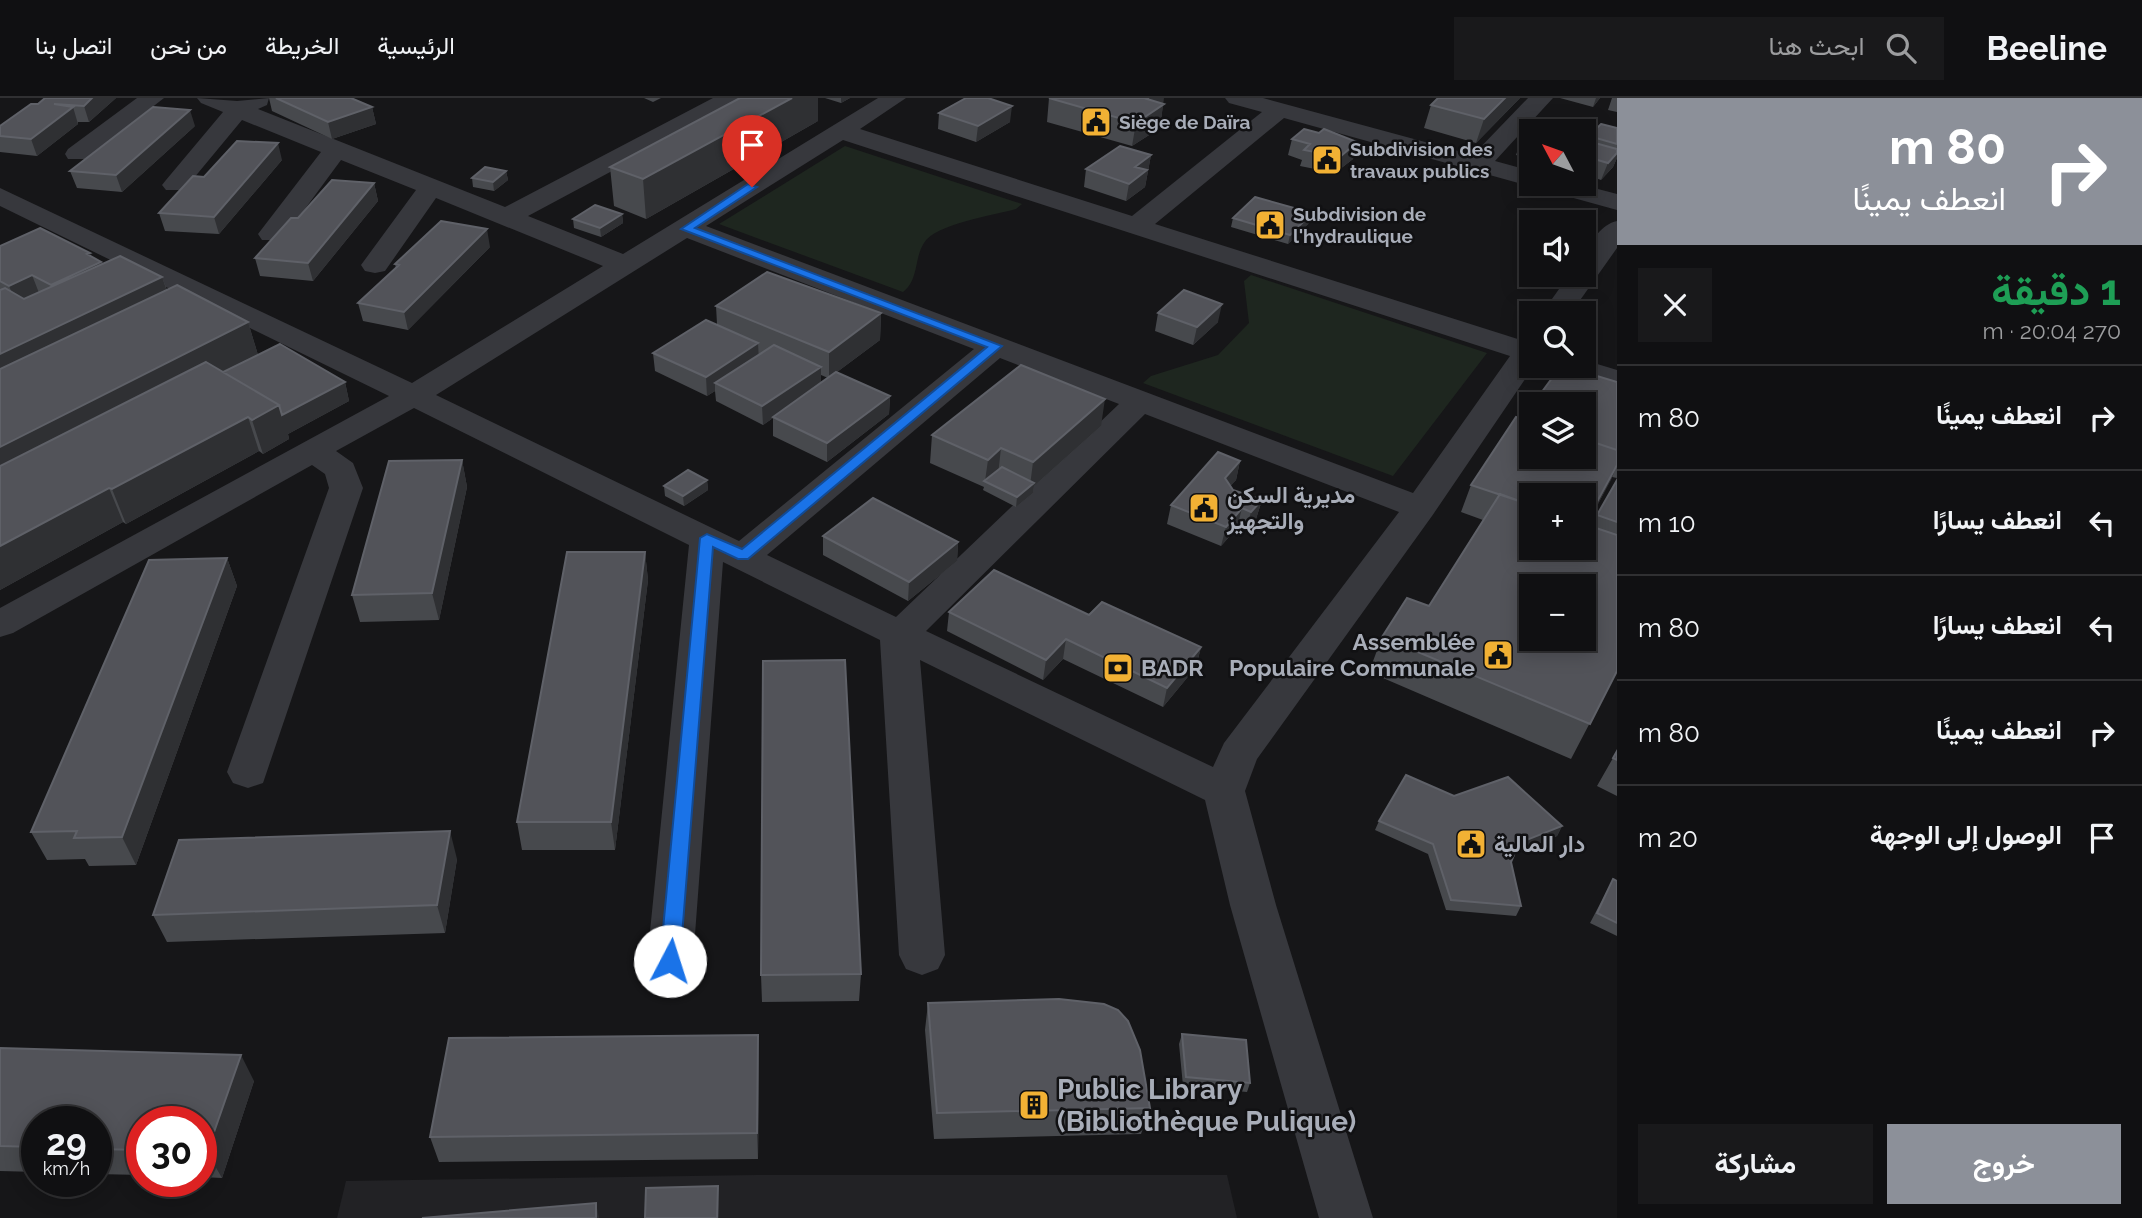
<!DOCTYPE html>
<html lang="ar">
<head>
<meta charset="utf-8">
<style>
  body { margin:0; font-family:Raleway,Vazirmatn,sans-serif; background:#19191b; color:#f1f3f6; direction:rtl; height:100vh; display:flex; flex-direction:column; font-size:26px; white-space:nowrap }
  * { box-sizing:border-box; margin:0 }
  p { font-size:23px; color:#9c9d9f }
  .icon { flex:none; width:38px; height:38px; fill:none; stroke:currentColor; stroke-width:2; stroke-linecap:round; stroke-linejoin:round }
  .map { position:relative; flex:1; overflow:hidden; direction:ltr }
  .details { display:flex; flex-direction:column; background:#101012; width:525px }
  .details>* { flex:none }
  .top-card { background:#8c9099; color:#fff; overflow:hidden }
  .needle { width:46px; rotate:311deg }
  .fabs { position:absolute; left:1519px; top:21px; display:grid; gap:14px }
  .fabs a { display:grid; place-items:center; width:77px; height:77px; border-radius:0px; background:#101012; box-shadow:0 4px 18px #0003,0 0 0 2px #303032; font-size:35px }
  .speed { position:absolute; left:21px; top:1008px; display:flex; gap:14px; font-size:35px; font-weight:700; text-align:center }
  .speed>* { display:grid; place-content:center; width:91px; height:91px; border-radius:50%; background:#101012; box-shadow:0 4px 18px #0003,0 0 0 2px #303032; line-height:1 }
  .speed small { font-size:18px; font-weight:400 }
  .speed .limit { border:10px solid #d22; background:#fff; color:#111 }
  .pin { position:absolute; display:grid; place-items:center; width:60px; height:60px; color:#fff; margin:-72px -30px; border-radius:50% 50% 50% 0; rotate:-45deg; box-shadow:0 0 7px #0007 }
  .pin .icon { rotate:45deg }
  .me { position:absolute; width:77px; margin:-38px; rotate:5deg; stroke-linejoin:round; filter:drop-shadow(0 0 5px #0008) }
  .turn { display:flex; align-items:center; gap:24px; height:147px; padding:0 21px; font-size:32px }
  .turn .icon { width:91px; height:91px; stroke-width:2.5 }
  .turn b { display:block; font-size:49px; line-height:60px }
  .round { display:grid; place-items:center; flex:none; width:74px; height:74px; border-radius:0px; background:#19191b }
  .head { display:flex; align-items:center; justify-content:space-between; height:119px; padding:0 21px }
  h1 { font-size:42px; font-weight:700; line-height:52px; color:#1e9e55 }
  .button { display:flex; gap:14px; margin-top:auto; padding:14px 21px }
  .button a { flex:1; height:80px; border-radius:0px; background:#8c9099; color:#fff; font-size:28px; font-weight:700; line-height:80px; text-align:center }
  .button a+a { background:#19191b; color:#f1f3f6 }
  ul { padding:0; list-style:none }
  li { display:flex; align-items:center; gap:21px; height:105px; padding:0 21px; border-top:2px solid #303032 }
  li div { flex:1 }
  li b { display:block; font-size:26px }
  li em { font-style:normal }
  header { display:flex; align-items:center; gap:42px; box-sizing:border-box; height:98px; padding:0 35px; background:#101012; border-bottom:2px solid #303032 }
  header strong { font-size:33px }
  nav { display:flex; gap:38px; margin-inline-start:auto; font-size:24px }
  .search { width:490px; height:63px; background:#19191b; display:flex; align-items:center; gap:18px; box-sizing:border-box; padding:0 24px; border-radius:0px; color:#9c9d9f; font-size:26px }
  main { display:flex; flex:1; min-height:0 }
  .map>svg:first-child { display:block }
</style>
</head>
<body>
<header>
<strong>Beeline</strong>
<div class="search"><svg class="icon" aria-label="search" viewBox="0 0 24 24"><circle cx="10" cy="10" r="6"/><path d="M15 15l6 6"/></svg>ابحث هنا</div>
<nav><a>الرئيسية</a><a>الخريطة</a><a>من نحن</a><a>اتصل بنا</a></nav>
</header>
<main>
<section class="details">
<div class="top-card">
<div class="turn"><svg class="icon" aria-label="right" viewBox="0 0 24 24"><path d="M7 20v-9h11M14 6l5 5-5 5"/></svg><div><b>80 m</b>انعطف يمينًا</div></div>
</div>
<div class="head"><div><h1>1 دقيقة</h1><p>270 m · 20:04</p></div><a class="round"><svg class="icon" aria-label="close" viewBox="0 0 24 24"><path d="M6 6l12 12M18 6L6 18"/></svg></a></div>
<ul>
<li><svg class="icon" aria-label="right" viewBox="0 0 24 24"><path d="M7 20v-9h11M14 6l5 5-5 5"/></svg><div><b>انعطف يمينًا</b></div><em>80 m</em></li>
<li><svg class="icon" aria-label="left" viewBox="0 0 24 24"><path d="M17 20v-9H6M10 6l-5 5 5 5"/></svg><div><b>انعطف يسارًا</b></div><em>10 m</em></li>
<li><svg class="icon" aria-label="left" viewBox="0 0 24 24"><path d="M17 20v-9H6M10 6l-5 5 5 5"/></svg><div><b>انعطف يسارًا</b></div><em>80 m</em></li>
<li><svg class="icon" aria-label="right" viewBox="0 0 24 24"><path d="M7 20v-9h11M14 6l5 5-5 5"/></svg><div><b>انعطف يمينًا</b></div><em>80 m</em></li>
<li><svg class="icon" aria-label="arrive" viewBox="0 0 24 24"><path d="M6 21V4h12l-3 4 3 4H6"/></svg><div><b>الوصول إلى الوجهة</b></div><em>20 m</em></li>
</ul>
<div class="button"><a>خروج</a><a>مشاركة</a></div>
</section>
<div class="map">
<svg width="1617" height="1120" viewBox="0 0 1617 1120">
  <rect width="100%" height="100%" fill="#161618"/>
  <path fill="#222225" d="M756,1077H1227L1237,1120H337L346,1083Z"/>
  <path fill="#1e261f" d="M845,48L1022,106L1016,111C994,117 935,126 924,145C914,160 919,182 903,194L719,126Z
    M1251,177L1487,255L1393,378L1143,285L1151,278L1218,257L1249,225L1244,183Z"/>
  <g fill="none" stroke-linecap="round" stroke-linejoin="round">
    <path fill="#37383d" fill-rule="evenodd" d="M137,0H164L86,61H68L65,56L68,51Z
      M197,0L237,3L269,0L267,7L258,11L505,109L713,0H743L739,5L528,118L623,156L878,0H906L860,31L1132,118L1262,14L1229,5L1225,0H1263L1473,57L1528,0H1553L1495,63L1531,73V86H1579L1617,96V112L1541,91L1538,87L1522,86L1284,20L1155,126L1524,243L1531,241V268H1534L1432,418L1257,661L1245,693L1276,807L1373,1120H1319L1230,807L1205,702L920,562L945,857L938,871L922,877L906,871L899,857L880,542L723,464L693,863L686,877L670,883L654,877L647,863L689,447L414,310L336,353L353,365L363,390L263,685L248,690L233,685L227,674L329,390L325,376L312,367L13,535L0,539V510L389,298L0,108V90L412,285L603,168L436,100L385,173L375,175L365,173L361,167L416,92L341,62L282,142H262L258,136L321,54L242,22L184,92H166L162,87L166,82L223,14L201,5ZM843,42L1510,258L1413,395L706,128ZM687,140L974,251L739,443L436,297ZM1000,260L1119,306L896,519L767,457ZM1145,316L1399,414L1224,645L1213,669L926,533Z
      M1617,123V150L1571,215H1542L1569,177H1584C1584,156 1595,128 1617,123Z
      M1584,262L1617,272V291L1560,274L1556,268H1584Z"/>
  </g>
  <path fill="#47494d" fill-rule="evenodd" d="M116,0L89,24H78V26L37,58L0,54V28L38,6Z
    M269,0H351L372,9L376,26L332,41L272,13Z
    M644,0H661L653,4Z
    M825,0H850L841,5Z
    M1049,0L1163,6L1160,30L1132,48L1047,24Z
    M1438,0H1520L1476,45L1424,30L1431,7Z
    M1560,0H1600L1593,9Z
    M1612,0H1617V14L1608,12Z
    M939,15L1010,24L976,44L938,31Z
    M818,23L646,121L614,108L610,69Z
    M195,28L122,94L77,90L70,73Z
    M1617,30V60L1613,69L1601,82L1584,76V42L1587,43L1589,38Z
    M1531,33V61L1516,57L1522,40Z
    M1319,35L1357,44L1353,61L1335,75L1300,68L1302,62L1288,57L1292,41Z
    M1151,57L1145,89L1126,103L1084,89L1086,71Z
    M282,62L219,136L165,133L159,115L204,79Z
    M506,73L508,82L494,93L473,89L472,80Z
    M374,85L378,103L313,183L260,178L255,160L298,120Z
    M1312,115L1310,124L1288,146L1231,129L1233,120Z
    M622,116L623,125L601,139L574,130L573,121Z
    M0,148L92,159L101,164L102,166L162,179L167,192L248,224L258,257L345,284L349,303L288,336L289,341L263,356L259,353L126,426L123,424L0,492Z
    M490,149L408,232L363,223L358,205L396,170L395,166Z
    M716,208L881,215L880,242L837,274L890,298L889,316L827,364L773,338V320L763,327L716,303L715,293L707,298L655,273L653,255L717,226ZM821,277L828,280L821,285Z
    M1158,215L1218,224L1193,247L1155,233Z
    M1617,284V380L1612,379L1587,427L1592,429L1617,382V573L1571,661L1369,574L1382,539L1429,508L1483,422L1461,414L1471,387L1522,321Z
    M1101,328L1034,388L1033,395L1016,409L983,392L984,389L930,365L932,337Z
    M462,362L467,389L439,522L360,524L352,497Z
    M1240,363L1236,382L1230,388L1233,392L1262,402L1256,421L1246,433L1237,430L1221,448L1167,426L1171,407Z
    M707,382L708,392L684,408L665,398L664,388Z
    M823,438L958,444L957,463L908,503L823,457Z
    M645,454L648,482L615,752H522L517,724Z
    M227,460L237,488L136,767L89,768L85,761L47,762L31,734Z
    M949,514L1089,517L1201,549L1196,569L1163,609L1063,561L1043,582L947,533Z
    M1617,653V698L1597,688Z
    M1454,698L1562,728L1557,738L1515,755L1511,764L1521,808L1516,818L1446,812L1428,756L1375,732L1379,723Z
    M457,761L445,835L167,844L153,817Z
    M1613,781L1617,783V838L1590,825Z
    M861,876L859,903L762,904L761,877Z
    M928,905L1150,1010L1141,1036L934,1041L925,932Z
    M1182,936L1250,985L1247,994L1183,988L1179,946Z
    M0,950L254,983L222,1080L201,1079V1024H142V1077L96,1076V1024H37V1074L0,1073Z
    M759,964L758,1061L439,1064L430,1039Z"/>
  <path fill="#2f3033" d="M92,0H116L89,24L84,8Z
    M792,0H818V23L646,121L643,81Z
    M841,0H850L841,5Z
    M1149,0H1164L1160,30L1132,48L1136,25L1147,1Z
    M1505,0H1520L1476,45L1484,21Z
    M1596,0H1600L1593,9Z
    M1012,8L1010,24L976,44L978,28Z
    M73,9L78,26L37,58L31,41Z
    M372,9L376,26L332,41L328,24Z
    M190,12L195,28L122,94L116,77Z
    M1357,44L1353,61L1335,75L1340,59Z
    M278,45L282,62L219,136L214,119Z
    M1617,55V60L1613,69L1601,82L1608,65Z
    M1151,57L1145,89L1126,103L1129,86L1135,69Z
    M506,73L508,82L494,93L493,84Z
    M374,85L378,103L313,183L308,165Z
    M1312,115L1310,124L1288,146L1290,137Z
    M622,116L623,125L601,139L600,130Z
    M487,131L490,149L408,232L404,214Z
    M90,155L95,167L101,164L108,182L58,205L51,187Z
    M32,177L39,195L17,206L9,188Z
    M162,179L171,205L0,277V256Z
    M1222,206L1218,224L1193,247L1197,229Z
    M881,215L880,242L829,280V254Z
    M248,224L258,257L0,392V349Z
    M758,245L759,264L715,285V293L707,298L706,279Z
    M821,269V287L763,327L762,308Z
    M345,284L349,303L288,336L289,341L263,356L252,322L279,307Z
    M890,298L889,316L827,364V345Z
    M1105,301L1101,328L1034,388L1033,395L1016,409L1017,399L1030,388L1033,364Z
    M248,319L259,353L126,426L112,391Z
    M1001,350L998,377L985,383L988,362Z
    M462,362L467,389L439,522L432,495Z
    M1240,363L1236,382L1221,399L1225,380Z
    M1617,367L1611,382L1584,432V429Z
    M707,382L708,392L684,408L683,398Z
    M109,390L123,424L0,492V448Z
    M1262,402L1256,421L1246,433L1251,414Z
    M1242,410L1237,430L1221,448L1226,429Z
    M958,444L957,463L908,503L909,484Z
    M645,454L648,482L615,752L611,724Z
    M227,460L237,488L136,767L122,739Z
    M1066,541L1063,561L1043,582L1046,562Z
    M1201,549L1196,569L1163,609L1167,590Z
    M1562,728L1557,738L1513,755L1519,745Z
    M450,733L457,761L445,835L437,807Z
    M758,937L759,964L758,1061L757,1035Z
    M241,957L254,983L222,1080L207,1054Z
    M718,1088L719,1106V1120H717Z
    M596,1105L599,1120H596Z"/>
  <path fill="#525359" stroke="#5f6168" stroke-width="2" fill-rule="evenodd" d="M45,0H92L84,8L54,6L73,9L31,41L0,38V28L31,6H38Z
    M276,0H351L372,9L328,24Z
    M740,0H792L643,81L610,69Z
    M966,0H988L1012,8L978,28L939,15Z
    M1049,0H1149L1147,1L1164,6L1136,25Z
    M1438,0H1505L1484,21L1431,7Z
    M153,9L190,12L116,77L70,73Z
    M1601,26L1617,30V46L1589,38Z
    M1535,29L1552,33H1531V43L1522,40Z
    M1304,31L1319,35L1324,31L1357,44L1340,59L1304,52L1310,46L1292,41Z
    M1584,42L1617,51V55L1608,65L1584,58Z
    M237,43L278,45L214,119L159,115L193,78L204,79Z
    M1120,48L1151,57L1135,69L1147,72L1129,86L1086,71Z
    M485,69L506,73L493,84L472,80Z
    M332,82L374,85L308,165L255,160L291,120H298Z
    M1255,99L1312,115L1290,137L1233,120Z
    M595,107L622,116L600,130L573,121Z
    M441,123L487,131L404,214L358,205L399,167L395,166Z
    M40,130L90,155L87,156L101,164L51,187L32,177L9,188L0,183V148Z
    M120,158L162,179L0,256V192L5,190L24,201Z
    M767,174L881,215L829,254L716,208Z
    M177,187L248,224L0,349V271Z
    M1184,192L1222,206L1197,229L1158,215Z
    M706,222L758,245L706,279L653,255Z
    M280,246L345,284L282,317L279,307L223,274Z
    M774,247L821,269L762,308L715,285Z
    M206,264L279,307L252,322L248,319L112,391L109,390L0,448V368Z
    M1021,267L1105,301L1033,364L1001,350L988,362L932,337Z
    M1561,268H1564L1617,284V352L1584,341V306H1533Z
    M836,274L890,298L827,345L773,319Z
    M1531,309V324L1523,321Z
    M1516,319L1531,324V359H1584V341L1617,352V367L1585,426H1584V397H1531V407L1471,387Z
    M1218,354L1240,363L1225,380L1233,392L1262,402L1251,414L1242,410L1226,429L1171,407Z
    M462,362L432,495L352,497L389,363Z
    M1002,369L1034,385L1017,399L984,383Z
    M688,372L707,382L683,398L664,388Z
    M1617,382V424L1597,417Z
    M1500,396L1531,407V450H1584V426L1617,437V573L1590,626L1382,539L1407,500L1429,508ZM1531,488H1584V541H1531Z
    M873,400L958,444L909,484L823,438Z
    M567,454H645L611,724H517Z
    M227,460L122,739L74,740L77,733L31,734L149,462Z
    M994,472L1089,517L1102,504L1201,549L1167,590L1066,541L1046,562L949,514Z
    M845,562L861,876L761,877L763,563Z
    M1617,653V662L1613,660Z
    M1406,677L1454,698L1508,679L1562,728L1519,745L1511,764L1521,808L1451,802L1433,746L1379,723Z
    M450,733L437,807L153,817L179,742Z
    M1613,781L1617,783V825L1597,815Z
    M1059,901L1104,906L1118,912L1128,923L1140,952L1150,1010L937,1015L928,905Z
    M1182,936L1246,942L1250,985L1186,979Z
    M758,937L757,1035L430,1039L449,940Z
    M0,950L241,957L207,1054H201V1024H142V1052L96,1051V1024H37V1049L0,1048Z
    M718,1088L717,1120H645L646,1090Z
    M596,1105V1120H422Z"/>
  <path fill="#1a73e8" stroke="#114b97" stroke-width="2" d="M748,86L757,89L695,130L1002,248L748,461H738L713,449L680,863L677,868H663L660,863L700,440L707,436L742,451L987,249L681,131Z"/>
  <defs>
    <g id="civic-square" transform="scale(1.575)"><rect x="-9" y="-9" width="18" height="18" rx="4" fill="#f2b134" stroke="#111113"/><path d="M-.6-6.5H3V-4.5H.6V-3L4-1V1h2V6H-6V1h2V-1L-.6-3ZM-1.2 2.5V6h2.4V2.5Z" fill="#111"/></g>
    <g id="bank-square" transform="scale(1.575)"><rect x="-9" y="-9" width="18" height="18" rx="4" fill="#f2b134" stroke="#111113"/><path d="M-6-4H6V4H-6ZM0-2.3a2.3 2.3 0 1 0 0 4.6a2.3 2.3 0 1 0 0-4.6Z" fill="#111"/></g>
    <g id="building-square" transform="scale(1.575)"><rect x="-9" y="-9" width="18" height="18" rx="4" fill="#f2b134" stroke="#111113"/><path d="M-4-6H4V6H1V3H-1V6H-4ZM-2.5-4.3h1.7v1.8h-1.7ZM.8-4.3h1.7v1.8H.8ZM-2.5-1h1.7V.8h-1.7ZM.8-1h1.7V.8H.8Z" fill="#111"/></g>
  </defs>
  <g fill-rule="evenodd">
    <use href="#civic-square" x="1096" y="24"/>
    <use href="#civic-square" x="1327" y="62"/>
    <use href="#civic-square" x="1270" y="127"/>
    <use href="#civic-square" x="1204" y="410"/>
    <use href="#civic-square" x="1498" y="557"/>
    <use href="#bank-square" x="1118" y="570"/>
    <use href="#civic-square" x="1471" y="746"/>
    <use href="#building-square" x="1034" y="1007"/>
  </g>
  <g text-anchor="middle" stroke-width="5" stroke-linejoin="round" paint-order="stroke">
    <g font-size="19" font-weight="bold" fill="#a8adb8" stroke="#111113" text-anchor="start">
      <text x="1119" y="31">Siège de Daïra</text>
      <text x="1350" y="58">Subdivision des<tspan x="1350" dy="22">travaux publics</tspan></text>
      <text x="1293" y="123">Subdivision de<tspan x="1293" dy="22">l'hydraulique</tspan></text>
    </g>
    <g font-size="23" font-weight="bold" fill="#a8adb8" stroke="#111113" text-anchor="start">
      <text x="1227" y="405">مديرية السكن<tspan x="1227" dy="26">والتجهيز</tspan></text>
      <text x="1475" y="552" text-anchor="end">Assemblée<tspan x="1475" dy="26">Populaire Communale</tspan></text>
      <text x="1141" y="578">BADR</text>
      <text x="1494" y="754">دار المالية</text>
    </g>
    <g font-size="28" font-weight="bold" fill="#a8adb8" stroke="#111113" text-anchor="start">
      <text x="1057" y="1001">Public Library<tspan x="1057" dy="32">(Bibliothèque Pulique)</tspan></text>
    </g>
  </g>
</svg>
<div class="fabs">
<a><svg class="needle" viewBox="-14 -14 28 28"><path d="M0-13l5 13h-10z" fill="#e53935"/><path d="M0 13l5-13h-10z" fill="#9c9d9f"/></svg></a>
<a><svg class="icon" aria-label="sound" viewBox="0 0 24 24"><path d="M4 9h4l5-4v14l-5-4H4zM17 9q2 3 0 6"/></svg></a>
<a><svg class="icon" aria-label="search" viewBox="0 0 24 24"><circle cx="10" cy="10" r="6"/><path d="M15 15l6 6"/></svg></a>
<a><svg class="icon" aria-label="layers" viewBox="0 0 24 24"><path d="M12 4l9 5-9 5-9-5zM3 14l9 5 9-5"/></svg></a>
<a>+</a>
<a>−</a>
</div>
<div class="speed"><div>29<small>km/h</small></div><div class="limit">30</div></div>
<div class="pin" style="left:752px;top:89px;background:#d93025"><svg class="icon" aria-label="arrive" viewBox="0 0 24 24"><path d="M6 21V4h12l-3 4 3 4H6"/></svg></div>
<svg class="me" style="left:670px;top:863px" viewBox="-20 -20 40 40"><circle r="19" fill="#fff"/><path d="M0-13L10 11 0 6-10 11z" fill="#1a73e8"/></svg>
</div>
</main>
</body>
</html>
